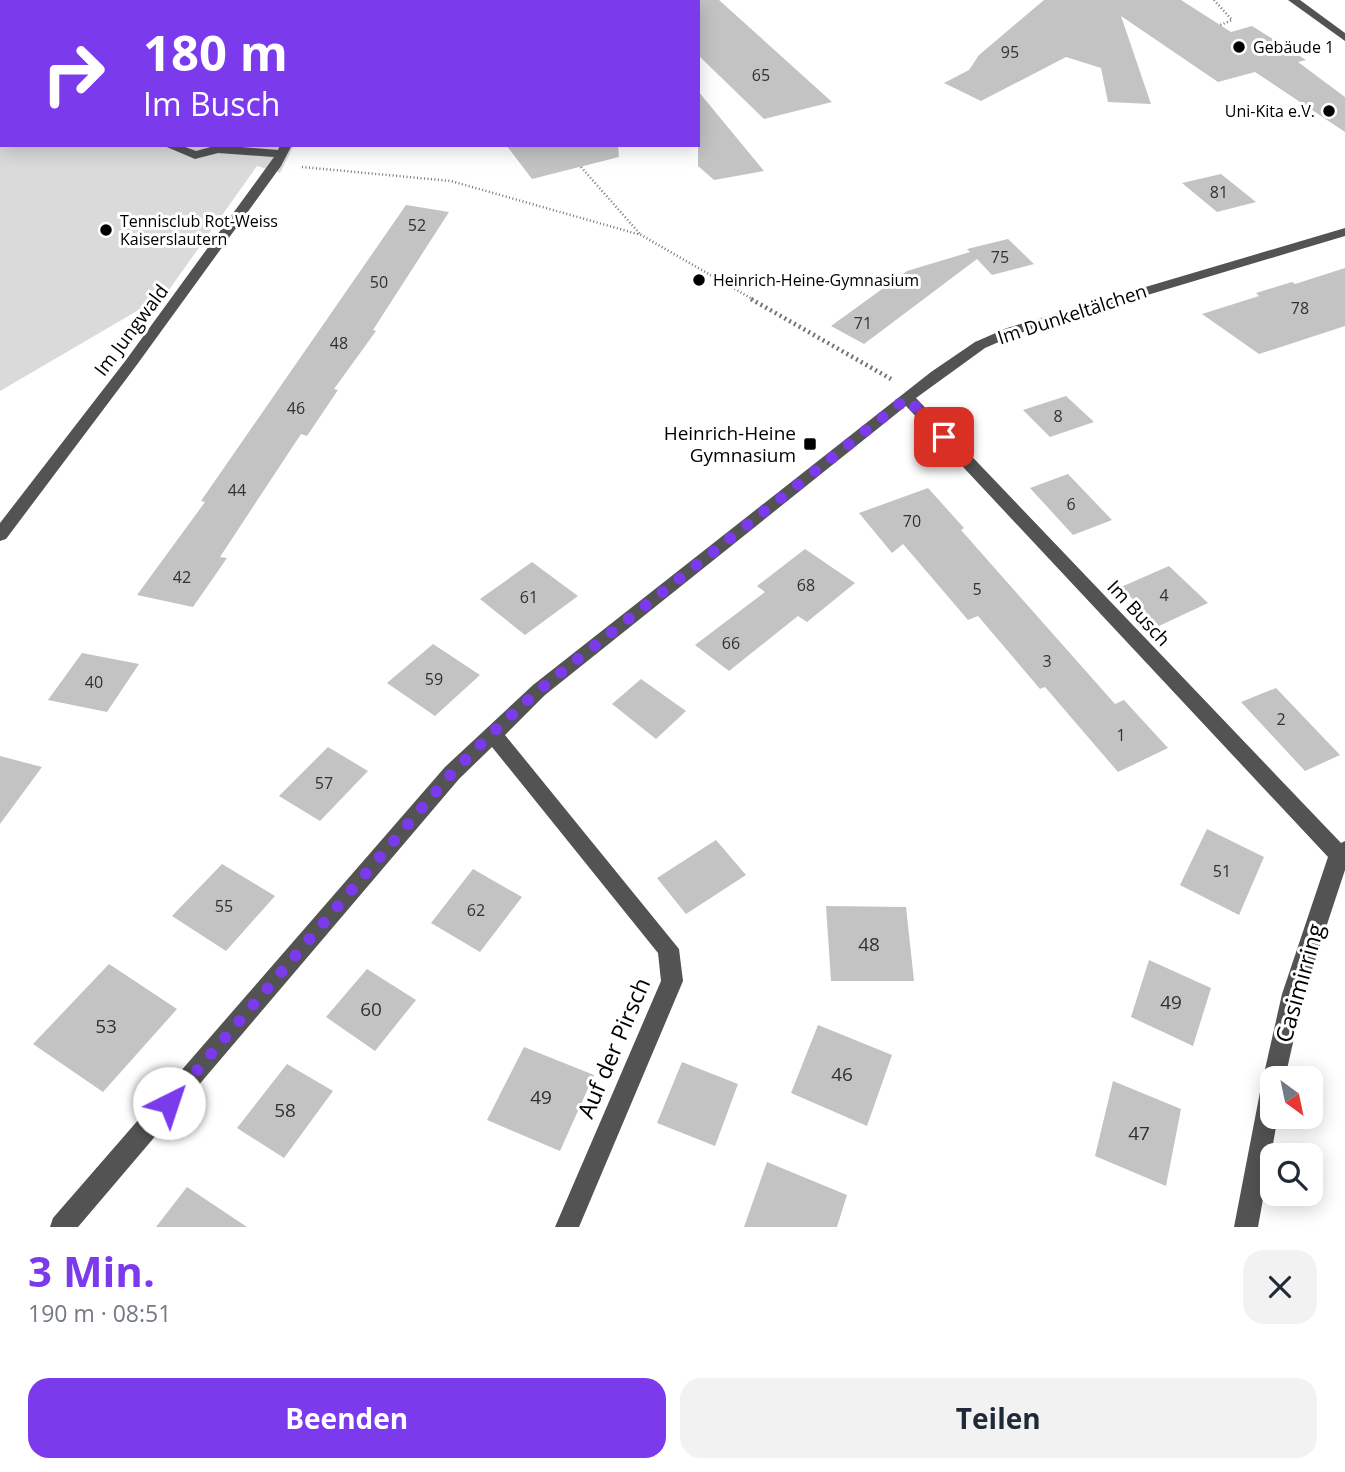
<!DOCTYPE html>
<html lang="de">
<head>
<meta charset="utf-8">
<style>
  body { margin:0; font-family:"Open Sans",sans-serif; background:#f2f2f3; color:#1f2937; height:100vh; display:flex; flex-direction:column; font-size:26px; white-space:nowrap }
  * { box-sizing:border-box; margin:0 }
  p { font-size:23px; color:#747a83 }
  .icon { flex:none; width:38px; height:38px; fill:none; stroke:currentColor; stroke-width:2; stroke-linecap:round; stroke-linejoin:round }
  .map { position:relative; height:1227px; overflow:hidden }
  .side { display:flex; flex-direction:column; background:#fff; flex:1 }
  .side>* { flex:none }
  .guide { position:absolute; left:0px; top:0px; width:700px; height:147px; box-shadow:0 4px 18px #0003; background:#7c3aed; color:#fff; overflow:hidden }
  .needle { width:46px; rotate:147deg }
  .fabs { position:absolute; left:1260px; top:1066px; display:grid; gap:14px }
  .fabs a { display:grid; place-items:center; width:63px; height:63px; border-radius:14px; background:#fff; box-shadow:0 4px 18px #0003; font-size:35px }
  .pin { position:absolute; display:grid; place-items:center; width:60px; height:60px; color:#fff; margin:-30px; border-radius:14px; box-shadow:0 4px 10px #0006 }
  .me { position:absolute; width:77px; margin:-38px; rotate:41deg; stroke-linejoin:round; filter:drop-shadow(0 0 5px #0008) }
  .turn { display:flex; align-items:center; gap:24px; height:147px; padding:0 28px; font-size:32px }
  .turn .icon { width:91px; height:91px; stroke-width:2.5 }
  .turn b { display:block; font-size:49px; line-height:60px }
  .round { display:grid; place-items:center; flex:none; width:74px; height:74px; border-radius:21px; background:#f2f2f3 }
  .overview { display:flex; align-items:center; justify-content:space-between; height:119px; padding:0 28px }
  h1 { font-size:42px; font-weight:700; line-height:52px; color:#7c3aed }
  .primary-button { display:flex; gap:14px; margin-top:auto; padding:14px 28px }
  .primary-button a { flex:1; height:80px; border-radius:21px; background:#7c3aed; color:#fff; font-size:28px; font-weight:700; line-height:80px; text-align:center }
  .primary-button a+a { background:#f2f2f3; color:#1f2937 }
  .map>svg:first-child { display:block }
</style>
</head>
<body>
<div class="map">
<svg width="1345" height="1227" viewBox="0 0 1345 1227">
  <rect width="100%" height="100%" fill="#fff"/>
  <path fill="#dadada" d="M0,0H364L2,2V145H294L280,173L257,166L166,294L0,391Z"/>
  <path fill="#c3c3c3" d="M698,0H719L832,102L764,119L698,55Z
    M1044,0H1181L1231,32L1252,26L1306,60L1298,62L1345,97V132L1255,72L1218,82L1121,16L1151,104L1108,102L1101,68L1066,57L981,101L944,83L969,70L979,55Z
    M698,91L764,171L714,180L698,166Z
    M506,145H618L619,157L532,179Z
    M1221,174L1256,202L1217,212L1182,183Z
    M406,205L449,212L373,330L376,331L334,389L338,390L307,436L301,434L220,557L227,558L193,607L137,595L205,502L201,501Z
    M1008,239L1034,264L992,275L977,259L864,344L831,326L907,271L970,252L967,249Z
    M1345,268V326L1259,354L1202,314L1259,296L1256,293L1292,282L1295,284Z
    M1066,396L1094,422L1050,437L1023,410Z
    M1068,474L1112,520L1073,535L1030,488Z
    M928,488L964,528L961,530L1115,704L1124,700L1168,748L1118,772L1045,687L1040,689L978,616L968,620L903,544L892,553L859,513Z
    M805,549L855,583L807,622L798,616L729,671L695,645L765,592L757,586Z
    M532,562L578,596L525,635L480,599Z
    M1169,566L1208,603L1159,626L1121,587Z
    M433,644L480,675L435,716L387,683Z
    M82,653L139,664L107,712L48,700Z
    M641,679L686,711L656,739L612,704Z
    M1276,688L1340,755L1305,771L1241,702Z
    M328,747L368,771L320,821L279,796Z
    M0,756L42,767L0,824Z
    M1207,829L1264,857L1239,915L1180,885Z
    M716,840L746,875L686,914L657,878Z
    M222,864L275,896L226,951L172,916Z
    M473,869L522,897L480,952L431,923Z
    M826,906L906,907L914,981H831Z
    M1149,960L1211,988L1193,1046L1131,1017Z
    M109,964L177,1009L103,1092L33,1044Z
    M367,969L416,1000L375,1051L326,1017Z
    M818,1025L892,1055L867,1126L791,1093Z
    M524,1047L594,1075L560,1151L487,1120Z
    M682,1062L738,1084L715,1146L657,1123Z
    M287,1064L333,1091L284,1158L237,1128Z
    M1113,1081L1181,1109L1166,1186L1095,1156Z
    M767,1162L847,1195L837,1227H744Z
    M187,1187L247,1227H156Z"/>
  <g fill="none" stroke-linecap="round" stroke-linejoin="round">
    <path stroke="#757575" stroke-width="2.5" stroke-dasharray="1 2.5" stroke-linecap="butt" d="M1214,0L1232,20L1220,25
      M575,2L580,0
      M302,167L451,181L641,235L754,300
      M581,167L640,234"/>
    <path stroke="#757575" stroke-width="4.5" stroke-dasharray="2 3.5" stroke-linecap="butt" d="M751,299L891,379"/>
    <path fill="#535353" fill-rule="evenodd" d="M1288,0H1300L1345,33V41Z
      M0,113H2L0,121Z
      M162,145H180L196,151L218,145L278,150L280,145H292L281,166L136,366L6,539L0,541V523L126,360L274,157L218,153L195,159Z
      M1345,228V236L1017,334L985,348L916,398L1341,843L1345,841V870L1304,994L1285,1078H1272V1116H1278L1258,1227H1234L1261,1087L1282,994L1328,857L906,406L545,695L505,735L679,949L683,981L579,1227H555L661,981L658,953L492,747L459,779L78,1227H50L53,1218L445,767L533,685L931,372L975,342L1007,328Z"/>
  </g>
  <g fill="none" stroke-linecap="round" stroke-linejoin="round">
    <path stroke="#7c3aed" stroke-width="12" stroke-dasharray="0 21.6" d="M169,1103L452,773L492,733L539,690L907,398L944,437"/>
  </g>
  <g fill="#000" stroke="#fff" stroke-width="2.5">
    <circle cx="1239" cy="47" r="7"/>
    <circle cx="1329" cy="111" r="7"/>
    <circle cx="106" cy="230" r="7"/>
    <circle cx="699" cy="280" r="7"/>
    <rect x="803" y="437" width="14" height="14" rx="3.5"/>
  </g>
  <g text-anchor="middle" stroke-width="6" stroke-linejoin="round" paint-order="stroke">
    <g font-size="16" fill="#000" stroke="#fff" text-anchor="start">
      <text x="1253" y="53">Gebäude 1</text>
      <text x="1315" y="117" text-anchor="end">Uni-Kita e.V.</text>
      <text x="120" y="227">Tennisclub Rot-Weiss<tspan x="120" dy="18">Kaiserslautern</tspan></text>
      <text x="713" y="286">Heinrich-Heine-Gymnasium</text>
    </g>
    <g font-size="16" fill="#313131">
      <text x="1010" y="58">95</text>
      <text x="761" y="81">65</text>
      <text x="1219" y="198">81</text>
      <text x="417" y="231">52</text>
      <text x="1000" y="263">75</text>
      <text x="379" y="288">50</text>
      <text x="1300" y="314">78</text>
      <text x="863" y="329">71</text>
      <text x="339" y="349">48</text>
      <text x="296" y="414">46</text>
      <text x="1058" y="422">8</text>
      <text x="237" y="496">44</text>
      <text x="1071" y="510">6</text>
      <text x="912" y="527">70</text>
      <text x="182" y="583">42</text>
      <text x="806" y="591">68</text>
      <text x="977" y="595">5</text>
      <text x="1164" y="601">4</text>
      <text x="529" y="603">61</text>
      <text x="731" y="649">66</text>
      <text x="1047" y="667">3</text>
      <text x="434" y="685">59</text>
      <text x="94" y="688">40</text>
      <text x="1281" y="725">2</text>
      <text x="1121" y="741">1</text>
      <text x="324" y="789">57</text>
      <text x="1222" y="877">51</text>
      <text x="224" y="912">55</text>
      <text x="476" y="916">62</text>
    </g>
    <g font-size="19" fill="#000" stroke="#fff">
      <text transform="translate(1072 314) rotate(-18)" y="7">Im Dunkeltälchen</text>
      <text transform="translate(131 330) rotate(-53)" y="7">Im Jungwald</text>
      <text transform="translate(1139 613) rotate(47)" y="7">Im Busch</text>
    </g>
    <g font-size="19" fill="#000" stroke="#fff" text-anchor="end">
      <text x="796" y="440">Heinrich-Heine<tspan x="796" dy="22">Gymnasium</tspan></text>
    </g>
    <g font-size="19" fill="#313131">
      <text x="869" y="951">48</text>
      <text x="1171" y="1009">49</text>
      <text x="371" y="1016">60</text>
      <text x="106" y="1033">53</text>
      <text x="842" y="1081">46</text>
      <text x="541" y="1104">49</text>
      <text x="285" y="1117">58</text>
      <text x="1139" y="1140">47</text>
    </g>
    <g font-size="23" fill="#000" stroke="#fff">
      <text transform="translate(1300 983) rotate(-74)" y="8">Casimirring</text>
      <text transform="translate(614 1048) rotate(-67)" y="8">Auf der Pirsch</text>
    </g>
  </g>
</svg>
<div class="fabs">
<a><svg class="needle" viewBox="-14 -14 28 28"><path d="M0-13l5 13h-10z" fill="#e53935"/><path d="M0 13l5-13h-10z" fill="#747a83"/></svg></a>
<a><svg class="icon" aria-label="search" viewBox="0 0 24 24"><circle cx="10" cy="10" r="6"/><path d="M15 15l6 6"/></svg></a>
</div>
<div class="pin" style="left:944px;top:437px;background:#d93025"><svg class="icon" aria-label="arrive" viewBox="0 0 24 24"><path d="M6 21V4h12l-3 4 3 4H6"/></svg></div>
<svg class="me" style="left:169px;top:1103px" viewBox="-20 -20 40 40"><circle r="19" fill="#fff"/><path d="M0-13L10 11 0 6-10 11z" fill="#7c3aed"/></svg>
<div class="guide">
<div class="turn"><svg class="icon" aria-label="right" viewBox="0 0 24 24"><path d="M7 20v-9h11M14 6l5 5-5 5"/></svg><div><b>180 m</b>Im Busch</div></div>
</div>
</div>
<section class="side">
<div class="overview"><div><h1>3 Min.</h1><p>190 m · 08:51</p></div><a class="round"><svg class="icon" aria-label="close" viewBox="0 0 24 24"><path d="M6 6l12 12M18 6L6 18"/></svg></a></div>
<div class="primary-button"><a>Beenden</a><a>Teilen</a></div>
</section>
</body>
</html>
